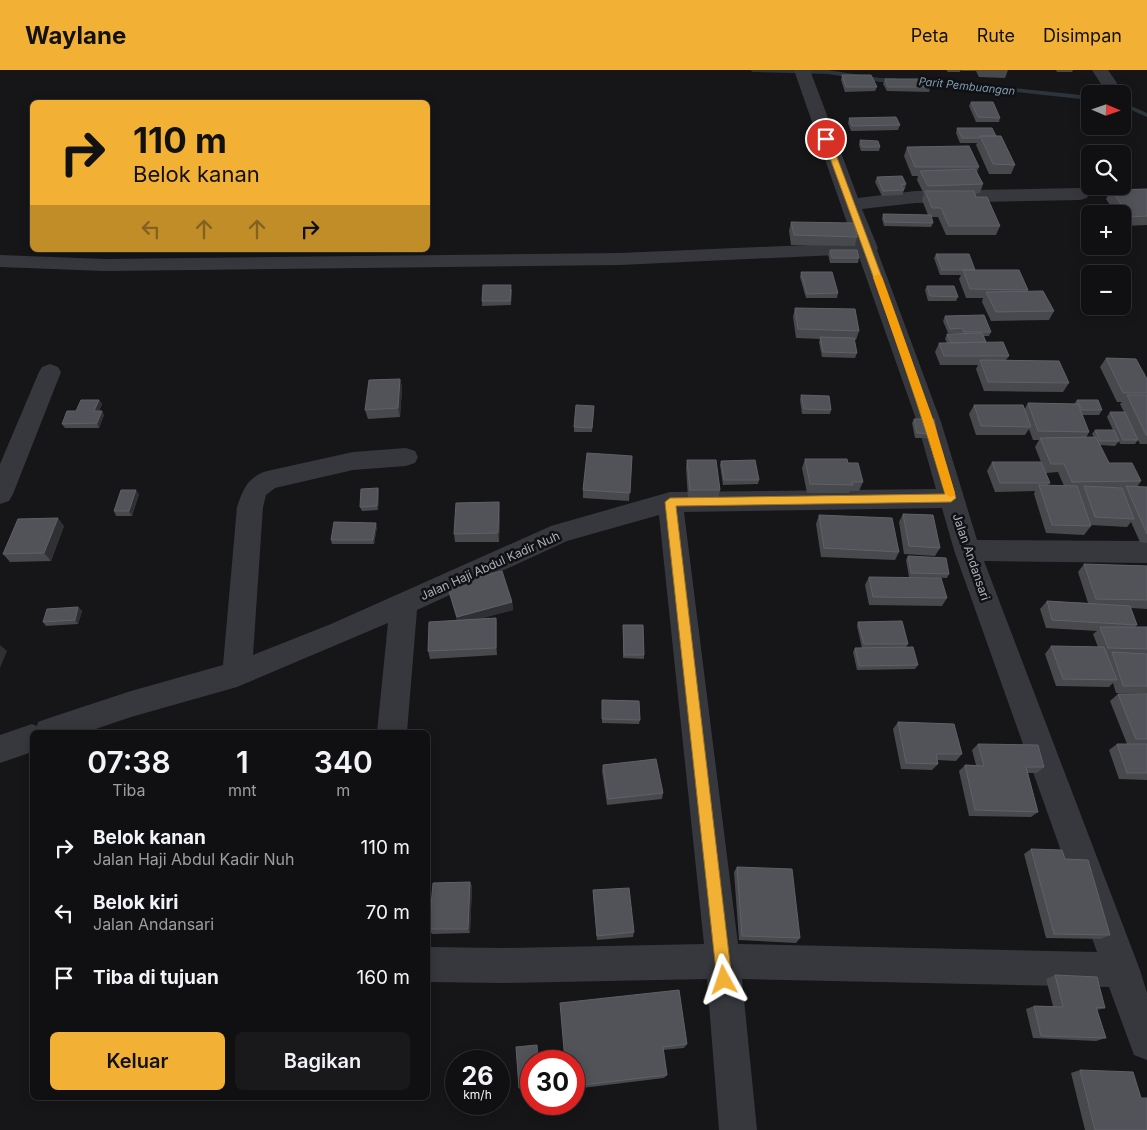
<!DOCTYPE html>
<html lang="id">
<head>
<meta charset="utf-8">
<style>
  body { margin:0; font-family:Inter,sans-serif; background:#19191b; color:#f1f3f6; height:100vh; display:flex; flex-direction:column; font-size:19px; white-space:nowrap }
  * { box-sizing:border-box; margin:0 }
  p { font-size:16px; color:#9c9d9f }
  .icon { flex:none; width:28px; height:28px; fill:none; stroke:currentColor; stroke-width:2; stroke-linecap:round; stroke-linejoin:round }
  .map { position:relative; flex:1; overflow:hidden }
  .panel { position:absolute; left:30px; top:660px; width:400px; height:370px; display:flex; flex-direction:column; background:#101012; border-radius:8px; box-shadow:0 2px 12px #0003,0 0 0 1px #303032 }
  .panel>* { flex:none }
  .hud { position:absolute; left:30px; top:30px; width:400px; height:152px; border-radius:8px; box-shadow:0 2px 12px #0003,0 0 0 1px #303032; background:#f2b134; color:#111; overflow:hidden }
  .needle { width:32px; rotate:92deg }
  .tools { position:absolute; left:1081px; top:15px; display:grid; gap:10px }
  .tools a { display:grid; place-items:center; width:50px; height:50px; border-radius:8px; background:#101012; box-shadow:0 2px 12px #0003,0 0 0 1px #303032; font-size:25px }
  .speed { position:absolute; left:445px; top:980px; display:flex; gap:10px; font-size:25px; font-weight:700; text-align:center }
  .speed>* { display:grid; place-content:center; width:65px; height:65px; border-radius:50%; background:#101012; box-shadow:0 2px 12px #0003,0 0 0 1px #303032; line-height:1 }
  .speed small { font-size:12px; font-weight:400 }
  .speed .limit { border:8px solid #d22; background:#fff; color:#111 }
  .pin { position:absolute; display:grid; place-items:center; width:42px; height:42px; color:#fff; margin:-21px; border:2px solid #fff; border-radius:50%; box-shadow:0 1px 5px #0007 }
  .me { position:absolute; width:55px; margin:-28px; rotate:355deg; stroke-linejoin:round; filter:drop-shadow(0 0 4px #0008) }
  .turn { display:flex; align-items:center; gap:18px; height:105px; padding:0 20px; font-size:22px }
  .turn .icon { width:65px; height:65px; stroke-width:2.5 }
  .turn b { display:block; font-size:35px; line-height:42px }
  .lanes { display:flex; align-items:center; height:48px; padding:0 20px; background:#0003; justify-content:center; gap:25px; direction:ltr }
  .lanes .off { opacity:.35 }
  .eta { display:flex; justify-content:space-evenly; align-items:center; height:85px; text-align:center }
  .eta b { font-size:30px; font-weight:600; line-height:35px }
  .cta { display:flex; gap:10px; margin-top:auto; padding:10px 20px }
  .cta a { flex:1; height:58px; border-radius:8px; background:#f2b134; color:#111; font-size:20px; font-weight:600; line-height:58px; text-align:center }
  .cta a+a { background:#19191b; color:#f1f3f6 }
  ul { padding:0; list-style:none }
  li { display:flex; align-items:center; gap:15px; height:65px; padding:0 20px }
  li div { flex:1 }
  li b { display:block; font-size:19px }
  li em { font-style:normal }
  header { display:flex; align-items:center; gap:30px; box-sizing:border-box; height:70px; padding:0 25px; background:#f2b134; color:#111 }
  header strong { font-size:24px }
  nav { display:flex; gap:28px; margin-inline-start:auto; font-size:18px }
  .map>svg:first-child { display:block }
</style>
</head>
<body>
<header>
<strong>Waylane</strong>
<nav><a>Peta</a><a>Rute</a><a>Disimpan</a></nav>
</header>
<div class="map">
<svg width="1147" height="1060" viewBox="0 0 1147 1060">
  <rect width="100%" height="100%" fill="#161618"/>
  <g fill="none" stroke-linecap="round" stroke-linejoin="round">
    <path fill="#2c353c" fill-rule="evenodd" d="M750,0H828L880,8H895L898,10L895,12H880L828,4L753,2Z
      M918,8L1090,26V30L916,11L915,10Z
      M1122,32L1147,43V47L1122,36Z"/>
    <path fill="#37383d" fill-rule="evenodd" d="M794,0H810L858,128L915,121L1080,118L1087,120L1089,124L1087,128L1080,130L915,133L862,139L878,178L877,180L941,352L977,470L1147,471V493L984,491L1140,900L1147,923V990L1134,985L1109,917L742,909L757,1060H719L707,909L502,913L428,912V877L502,878L704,874L659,445L567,471L417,540L407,662H377L388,553L237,617L131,647L87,662H32V682L0,693V665L32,654L37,656L38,652L49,648L131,621L223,595L237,437C243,419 248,407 267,401L353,382L406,378L415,381L418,387L415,393L406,396L353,400L275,418L266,425L263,437L253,585L331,554L551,456L670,422L936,419L917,352L858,184L620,195L105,201L0,197V185L105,189L620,183L854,173ZM942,438L954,480L1097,882L738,874L684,442Z
      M1092,0H1108L1117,13L1115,17H1103Z
      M50,294L58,297L61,302L13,424L9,431L0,434V394L39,302L42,297Z"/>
  </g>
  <path fill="#47494d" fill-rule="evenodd" d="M946,0H1008L1005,8L979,7L976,1H962L961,0L960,2H948Z
    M1056,0H1073L1072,2H1057Z
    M842,5L877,17L875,21L845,22L841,10Z
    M885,9L930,17L929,22L887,21L883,14Z
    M971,32L1000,48L999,52H976L969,36Z
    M849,48L900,55L898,60L851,61L848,53Z
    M957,58L996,66L1015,95L1011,104H989L976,75L977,73H960L956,63Z
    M860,70L880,77L879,81H861L859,75Z
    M907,77L979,97L977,102L983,114L980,123L975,124L976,127L1000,156L996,165H946L938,147H931L933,153L931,157L884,156L882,149L883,144L928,145L922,130L924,124L917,110L918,106H912L904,86Z
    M877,107L906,114L905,119H903L904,120L902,125L882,126L875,112Z
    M1147,119V155L1124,156L1122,153V144H1116L1106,129L1111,120Z
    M791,152L857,167L855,176L791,175L789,161Z
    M830,180L859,188L858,193H830L828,184Z
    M936,184L975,200L1028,220L1027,222L1054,241L1049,250L991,251L982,232L983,228H966L959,209L961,205H940L934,188Z
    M801,202L838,223L837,228H806L800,207Z
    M927,216L958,227L956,231H928L925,220Z
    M512,219L511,235L482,236V231Z
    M795,238L859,261L856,270H854L857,283L855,288L822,287L819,272L820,269L796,268L793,247Z
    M945,246L991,262L989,266H984L986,272L1009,286L1006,290L1069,313L1063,322L984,321L976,299L978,295H940L935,282L939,273H947L945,269L947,264H961L960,263H948L943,251Z
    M1106,288L1147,309V374H1140L1138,370L1135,374H1120L1119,371L1115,376L1100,375L1109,393L1141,411L1137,417H1147V473L1140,472L1131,452L1127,457L1091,455V456L1084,465L1046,463L1034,424L1035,421L995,422L987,401L992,392H1041L1035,377L1039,370H1033L1029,359L1025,365H976L969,344L974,335L1024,340L1028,333L1074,334L1077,330L1102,340L1099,345H1082L1089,362L1086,368L1094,367L1092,364L1095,360H1113L1107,347L1110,342H1124L1120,334L1122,332H1117L1100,297ZM1058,402L1064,416L1048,415L1050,413L1046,403Z
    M400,309L402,318L400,347L368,349L365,340Z
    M801,325L831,340L830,344H802L800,330Z
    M99,330L102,334L99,341H102L104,345L99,358H65L62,354L76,341Z
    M594,336L592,362H574V357Z
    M914,349L937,364L935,368H915L912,353Z
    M632,386L629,431L583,428V420Z
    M805,389L848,393L863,412L859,421H850L849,423H807L802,398Z
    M687,390L720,420L718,429L688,428L686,398Z
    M721,391L759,410L758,414L723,415L720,395Z
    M378,418L379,422L378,440L362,441L360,437Z
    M139,424L132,446H116L114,441Z
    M499,432L500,441L499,472H455L454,464Z
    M903,444L940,478L935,486L904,484L899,452Z
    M819,445L899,482L895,490L821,487L816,454Z
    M64,456L51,491L10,492L3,484Z
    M377,457L374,474H332L331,470Z
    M908,486L949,504L947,508L909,507L906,490Z
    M1084,494L1147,496V539L1131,538L1137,555L1135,557H1147V710L1119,709L1109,680L1117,674H1127L1110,631L1118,624H1146L1116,623L1113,613L1109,617L1056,616L1045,584L1051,576L1098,577L1093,564L1097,561L1046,558L1040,539L1047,531L1088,533L1078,502Z
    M869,507L947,528L942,536L869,535L865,515Z
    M447,515L512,532L513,540L478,549L496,548L497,556V585L430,589L428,581L457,550Z
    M78,537L82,541L78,554L46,556L43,552Z
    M858,552L908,574L906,577L918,595L915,599L857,600L853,582L855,578H862L857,556Z
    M623,555L644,585V589L623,588Z
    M602,630L640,650L639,654L602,653Z
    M898,652L962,684L956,691L937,690L938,694L932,700L901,699L893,659Z
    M978,674L1044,697L1037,703H1028L1038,742L1031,747L969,746L959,701L965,695H976L972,680Z
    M603,695L663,723L662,729L607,735L602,701Z
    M1031,779L1065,789L1110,865L1101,869L1046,868L1024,784Z
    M737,797L800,868L796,873L739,870L734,802Z
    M470,812L472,817L470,863L432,864L429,859Z
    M593,820L634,862L633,867L597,870L593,825Z
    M1055,905L1105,938L1097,940L1106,968L1096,971L1033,968L1026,939L1034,936H1053L1046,909Z
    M560,933L687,974L684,978L663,980L667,1005L664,1008L574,1019V991Z
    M1080,1000L1141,1028L1147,1060H1085L1071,1003Z"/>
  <path fill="#2f3033" d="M400,309L402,318L400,347L398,338Z
    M99,330L102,334L97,345L94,341Z
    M102,341L104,345L99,358L97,353Z
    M378,418L379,422L378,440L377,436Z
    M136,420L139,424L132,446L129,441Z
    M499,432L500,441L499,472L498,463Z
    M58,448L64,456L51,491L44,483Z
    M376,453L377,457L374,474L373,470Z
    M512,532L513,540L458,555L457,547Z
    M78,537L82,541L78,554L75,550Z
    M496,548L497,556V585L496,578Z
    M0,575L7,581L0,598Z
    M470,812L472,817L470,863L468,859Z"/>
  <path fill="#525359" stroke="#5f6168" d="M842,5H871L877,17H846Z
    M885,9H927L930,17H888Z
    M971,32H993L1000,48L978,47Z
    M896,47L900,55L852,56L849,48Z
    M957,58H992L996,66H980L979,68H962Z
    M980,66H1001L1015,95L993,94Z
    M860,70L878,71L880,77H862Z
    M969,76L979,97H915L907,77Z
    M975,99L983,114L928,116L920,101Z
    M902,106L906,114L901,115L904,120L883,121L877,107Z
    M1147,119V146L1130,147L1111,120Z
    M925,121H974L976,127H987L1000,156H949L941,138H932Z
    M883,144L931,145L933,153L885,152Z
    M791,152L854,153L857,167L794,165Z
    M830,180H857L859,188H832Z
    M936,184H969L975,200H942Z
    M963,200H1019L1028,220L970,219Z
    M801,202H832L838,223L807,224Z
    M483,215H511L510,231H482Z
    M927,216H954L958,227L930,226Z
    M1043,221L1054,241L996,242L986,222Z
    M795,238L855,239L859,261L798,259Z
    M984,245L991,262H964L962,258L950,259L945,246Z
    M982,263L986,272L951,273L947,264Z
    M820,267L854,268L857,283L823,282Z
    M1003,272L1009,286H944L939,273Z
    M1106,288L1136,289L1147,309V323H1123Z
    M980,290L1059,291L1069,313L988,312Z
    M400,309L398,338L365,340L369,310Z
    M801,325L829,326L831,340L804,339Z
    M1127,325H1147V365H1146Z
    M81,330H99L94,341H102L97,353L62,354L67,341H76Z
    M1077,330H1098L1102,340H1082Z
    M1028,333L1078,334L1089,362L1038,361Z
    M576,335L594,336L592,358L574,357Z
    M974,335H1023L1031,357L981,356Z
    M1110,342H1125L1138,370H1123Z
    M914,349H934L937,364L917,363Z
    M1095,360H1114L1119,371H1100Z
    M1096,367L1109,393H1132L1141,411L1072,412L1064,394H1051L1040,368Z
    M587,383L632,386L630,423L583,420Z
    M805,389H847L848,393H858L863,412H852L853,415L810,414Z
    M687,390H716L720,420H690Z
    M755,390L759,410H724L721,391Z
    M992,392H1041L1050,413H1000Z
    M1039,415L1077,416L1091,456L1052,455Z
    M1084,416L1122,418L1134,449L1095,447Z
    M1126,416L1147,417V464Z
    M378,418L377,436L360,437L361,419Z
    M121,420H136L129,441H114Z
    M499,432L498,463L454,464L456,433Z
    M903,444L933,445L940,478L909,476Z
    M819,445L892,448L899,482L824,478Z
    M58,448L44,483L3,484L18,449Z
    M334,452L376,453L373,470H331Z
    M908,486L946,488L949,504L911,503Z
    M1084,494L1147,496V530L1096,529Z
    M502,501L512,532L457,547L447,515Z
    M869,507L941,508L947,528L873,527Z
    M1047,531L1130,536L1137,555L1052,550Z
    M78,537L75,550L43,552L47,539Z
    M496,548V578L428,581L429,552Z
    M902,551L908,574H864L858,552Z
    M623,555H643L644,585H624Z
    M1100,557H1147V579L1108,578Z
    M1051,576L1104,577L1117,610L1063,609Z
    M913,577L918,595L859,596L855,578Z
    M1112,582L1147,584V616H1123Z
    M1118,624H1147V669H1136Z
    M602,630L639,631L640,650L602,649Z
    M898,652L954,654L962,684H936L938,694L906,693Z
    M978,674L1038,675L1044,697H1026L1038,742L975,740L965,695L984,696Z
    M1117,674H1147V703H1127Z
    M656,689L663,723L608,729L603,695Z
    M1031,779L1062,780L1065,789L1088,790L1110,865L1054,864Z
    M737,797L792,799L800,868L742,866Z
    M470,812L468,859H429L433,813Z
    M629,818L634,862L597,866L593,820Z
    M1055,905L1097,907L1105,938L1096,937L1106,968L1041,966L1034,936L1063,937Z
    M679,920L687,974L663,977L667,1005L574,1016V991H565L560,933Z
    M537,975L538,991H531V1017L519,1018L516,977Z
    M1080,1000L1133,1002L1141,1028H1147V1060H1095Z"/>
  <path fill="#f2b134" stroke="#9d7322" d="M826,67L830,69C875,188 920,306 956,428L951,432L676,436L732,910L729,915L724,917L719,915L717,910L665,432L670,428L945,424C910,304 866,186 823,69Z"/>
  <path fill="#f59e0b" d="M878,204L882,207L934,352L955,423L954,426L950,427L945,423L924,352L873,207Z"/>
  <g text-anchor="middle" stroke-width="5" stroke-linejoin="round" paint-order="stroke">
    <g font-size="11" font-style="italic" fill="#7f9bb3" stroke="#111113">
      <text transform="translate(967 16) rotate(6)" y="4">Parit Pembuangan</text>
    </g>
    <g font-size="12" fill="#a8adb8" stroke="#111113">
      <text transform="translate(971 487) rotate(71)" y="4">Jalan Andansari</text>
      <text transform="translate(490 496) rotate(-24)" y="4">Jalan Haji Abdul Kadir Nuh</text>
    </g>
  </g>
</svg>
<div class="tools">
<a><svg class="needle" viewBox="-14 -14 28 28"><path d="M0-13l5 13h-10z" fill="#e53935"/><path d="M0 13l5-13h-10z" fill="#9c9d9f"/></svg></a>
<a><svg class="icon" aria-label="search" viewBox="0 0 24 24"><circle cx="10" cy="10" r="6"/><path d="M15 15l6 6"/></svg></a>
<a>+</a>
<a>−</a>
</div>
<div class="speed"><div>26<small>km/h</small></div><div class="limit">30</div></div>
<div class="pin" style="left:826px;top:69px;background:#d93025"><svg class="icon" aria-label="arrive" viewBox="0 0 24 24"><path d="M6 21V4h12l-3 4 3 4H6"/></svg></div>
<svg class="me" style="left:724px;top:910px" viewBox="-20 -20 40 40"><path d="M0-17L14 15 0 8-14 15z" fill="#f2b134" stroke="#fff" stroke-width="4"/></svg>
<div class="hud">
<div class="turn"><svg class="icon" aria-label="right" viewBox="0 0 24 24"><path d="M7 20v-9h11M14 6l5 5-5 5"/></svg><div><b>110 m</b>Belok kanan</div></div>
<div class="lanes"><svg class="icon off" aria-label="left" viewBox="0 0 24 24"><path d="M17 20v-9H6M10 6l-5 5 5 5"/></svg><svg class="icon off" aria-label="ahead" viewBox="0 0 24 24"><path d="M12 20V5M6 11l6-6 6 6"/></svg><svg class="icon off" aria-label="ahead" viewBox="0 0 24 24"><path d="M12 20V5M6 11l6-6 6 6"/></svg><svg class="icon" aria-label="right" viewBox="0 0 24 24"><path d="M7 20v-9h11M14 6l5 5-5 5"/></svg></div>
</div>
<section class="panel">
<div class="eta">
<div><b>07:38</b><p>Tiba</p></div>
<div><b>1</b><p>mnt</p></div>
<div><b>340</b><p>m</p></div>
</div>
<ul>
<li><svg class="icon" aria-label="right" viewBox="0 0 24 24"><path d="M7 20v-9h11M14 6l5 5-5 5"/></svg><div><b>Belok kanan</b><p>Jalan Haji Abdul Kadir Nuh</p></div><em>110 m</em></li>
<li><svg class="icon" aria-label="left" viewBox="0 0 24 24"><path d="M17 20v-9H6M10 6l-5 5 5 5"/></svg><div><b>Belok kiri</b><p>Jalan Andansari</p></div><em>70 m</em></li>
<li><svg class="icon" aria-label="arrive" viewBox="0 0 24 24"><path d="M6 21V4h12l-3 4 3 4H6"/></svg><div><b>Tiba di tujuan</b></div><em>160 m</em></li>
</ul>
<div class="cta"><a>Keluar</a><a>Bagikan</a></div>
</section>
</div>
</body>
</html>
